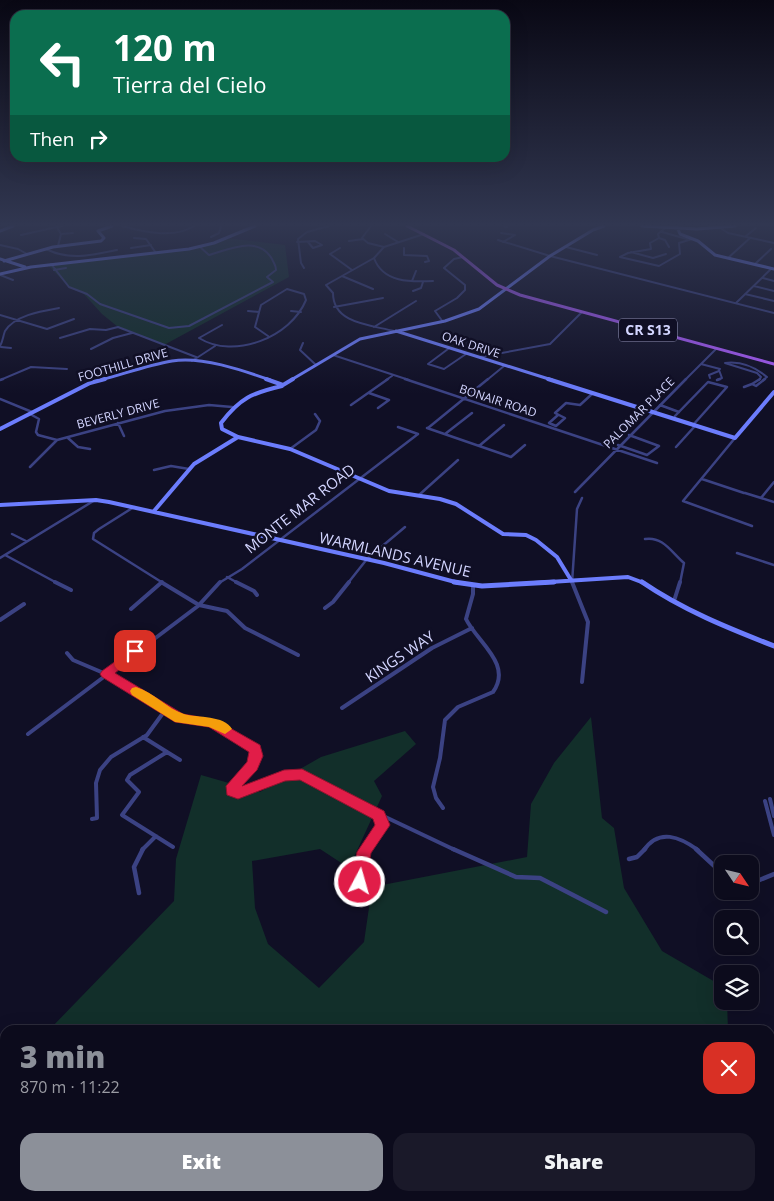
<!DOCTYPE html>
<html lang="en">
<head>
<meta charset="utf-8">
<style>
  body { margin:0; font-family:"Open Sans",sans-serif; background:#1a1929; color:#f1f3f6; height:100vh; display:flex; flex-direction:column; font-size:19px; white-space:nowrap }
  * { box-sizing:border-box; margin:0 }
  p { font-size:16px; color:#9a9ba3 }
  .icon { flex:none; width:28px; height:28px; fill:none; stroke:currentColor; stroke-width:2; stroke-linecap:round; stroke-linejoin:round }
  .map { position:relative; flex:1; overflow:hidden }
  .details { position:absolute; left:0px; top:1025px; width:775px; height:176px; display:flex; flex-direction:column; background:#0c0b1c; border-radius:15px 15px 0 0; box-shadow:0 5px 20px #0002,0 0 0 1px #2c2b3b }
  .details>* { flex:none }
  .banner { position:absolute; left:10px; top:10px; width:500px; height:152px; border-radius:15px; box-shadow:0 5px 20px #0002,0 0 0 1px #2c2b3b; background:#0b6e4f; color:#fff; overflow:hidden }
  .needle { width:32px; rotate:125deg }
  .fabs { position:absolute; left:714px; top:855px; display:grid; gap:10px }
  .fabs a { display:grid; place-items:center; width:45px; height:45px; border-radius:10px; background:#0c0b1c; box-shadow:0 5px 20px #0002,0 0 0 1px #2c2b3b; font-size:25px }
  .pin { position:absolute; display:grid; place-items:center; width:42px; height:42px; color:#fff; margin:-21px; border-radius:10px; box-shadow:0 2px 8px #0006 }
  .me { position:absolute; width:55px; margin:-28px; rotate:6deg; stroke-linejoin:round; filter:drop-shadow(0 0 4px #0008) }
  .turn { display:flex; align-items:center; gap:18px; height:105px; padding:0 20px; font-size:22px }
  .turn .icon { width:65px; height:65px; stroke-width:2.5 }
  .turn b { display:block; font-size:35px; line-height:42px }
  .then { display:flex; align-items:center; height:48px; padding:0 20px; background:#0003; gap:10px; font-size:19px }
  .round { display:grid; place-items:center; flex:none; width:52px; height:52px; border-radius:15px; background:#1a1929 }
  .head { display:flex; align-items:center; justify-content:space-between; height:85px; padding:0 20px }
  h1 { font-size:30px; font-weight:800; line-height:38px; color:#8c9099 }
  .button { display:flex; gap:10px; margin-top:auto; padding:10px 20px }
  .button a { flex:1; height:58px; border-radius:15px; background:#8c9099; color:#fff; font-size:20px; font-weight:800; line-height:58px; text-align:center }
  .button a+a { background:#1a1929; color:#f1f3f6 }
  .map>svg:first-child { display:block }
</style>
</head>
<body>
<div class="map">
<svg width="774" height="1201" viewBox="0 0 774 1201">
  <rect width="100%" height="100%" fill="#100f25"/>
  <path fill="#122f2a" d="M226,238L285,245L289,277L164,345L118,327L102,314L82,292L68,286L49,266L187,250Z
    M591,717L602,818L614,828L624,888L662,951L722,986V1001H727L728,1030H49L174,901L176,859L201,775L260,792L321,757L405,731L416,744L374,781L382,796L349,868L320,849L252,861L255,908L268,944L319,988L364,942L372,887L527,857L531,804L554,763Z
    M5,1076V1196H770V1137L774,1136V1201H0V1081Z"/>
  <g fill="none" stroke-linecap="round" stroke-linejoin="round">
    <path stroke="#3b4283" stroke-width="2" d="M56,226L61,234L58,246
      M122,226C144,232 174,239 194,226
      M371,226L362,238L368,243L384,247
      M504,226L507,227
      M57,227L62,226
      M719,227L728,233L774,243
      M662,232L687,239
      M501,233L515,235L503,242
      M61,234L73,233
      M385,234L398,242
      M21,235L57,227
      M746,236L756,228
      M211,237L219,233L221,226
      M134,238L146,239L156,253
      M659,238L650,243L651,249L628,253L620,257L659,266L680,254L679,243L692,239
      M659,238L665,240L669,247
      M659,238L658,234L665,228
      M498,240L550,256L774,313
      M349,241L363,239
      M297,242L315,241L322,245L313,248L308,242
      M0,245L18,249L27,254
      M566,247L597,255
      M131,248L151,245
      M340,248L330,254L352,270
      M404,248V255L427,256L429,261L425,262
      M46,249C69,261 93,255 117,250
      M631,252L653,258L666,254
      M374,258C383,283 411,282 433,281
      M728,258L750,238
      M51,264L69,287L87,294L100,304L169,328L189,326L273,282L267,277L276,270C276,265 274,264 272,259C258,235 230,249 209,255L200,247
      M755,264L771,249
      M304,268L301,263L298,239L307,232L329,226
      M54,270L66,268
      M0,275L13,280
      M342,276L373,289
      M763,278L774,281
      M412,281L416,271
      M754,286L774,291
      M413,291L421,288L423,282
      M745,294L774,301
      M736,303L772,268
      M334,307L383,298
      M248,311L259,312
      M291,311L301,312
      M0,315L47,329L74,319
      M443,322L435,311L457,298L465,290V285L444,268L454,259L463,257
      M222,325L199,338C234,360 291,337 306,300L304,294L287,289L261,305L255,327L268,336
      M374,327L416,301
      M394,331C371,325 333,324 333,293L326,285L374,258L384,247L424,234
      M60,338L90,329L106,330L118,327L196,357
      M303,343L300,350L316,365
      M0,346C3,341 3,336 5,331C15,315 42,311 59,308
      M1,347L11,348
      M91,349L113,338L132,333
      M448,349L428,364L444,369L466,354
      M333,355L409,380
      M480,357L550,344L582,312
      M192,361L215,346
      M701,364L720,369
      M710,378L709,375L719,371
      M0,380L31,367L67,369
      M386,380L392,376
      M487,380L504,366
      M685,380L716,349
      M717,380L722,378L719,370
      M759,380L761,377L757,373L725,363C740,361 755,367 767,377L763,380"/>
    <path stroke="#3b4283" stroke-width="2.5" d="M405,379L657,463
      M0,380L3,379
      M717,380L720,379
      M752,384L756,386L765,379
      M752,384L760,379
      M744,387L752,384
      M369,393L389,400L378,408
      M0,399L32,412
      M351,405L388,379
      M660,405L679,412
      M30,414L39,419L36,432L38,435L57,440L165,411L209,405L232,407
      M558,415L549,423L556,426L565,418L555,413L566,403L580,405L592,394
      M675,416L708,382L727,387L693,425
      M118,423L124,436
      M398,427L418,434
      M427,428L511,457L525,445
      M428,428L488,379
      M445,434L472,413
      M68,438L78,447L90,449
      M735,438L683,501L752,526
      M618,445L647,455L659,446L629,435
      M479,446L504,425
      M676,447L695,426
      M290,449L316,430L320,421L315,414
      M30,467L57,440
      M154,470L171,466L189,469
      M702,479L744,493
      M575,492L686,379
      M745,493L774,502
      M419,495L458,460
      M761,498L774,482
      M134,507L99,529L94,533L93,539L163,583
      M12,534L26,541
      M645,539C663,536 672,553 684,563L680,583
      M737,553L774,565
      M5,555L57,583
      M0,558L95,500
      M227,577L238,583
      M219,583L242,569L418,434
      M348,583L367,559L405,527
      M572,583L577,509L582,498"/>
    <path stroke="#3b4283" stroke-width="4" d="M55,582L71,590
      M161,582L199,605L227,611L245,628L298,655
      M236,582L254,591L257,595
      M572,582L588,622L582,682
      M674,601L680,582
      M325,608L333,602L349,582
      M131,609L162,582
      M0,620L24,604
      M67,653L73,660L106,674L180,718L212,723L255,749C258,770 235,774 232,791L237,794L284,776L302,775L320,786L455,850
      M342,708L432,648L472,628
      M28,734L198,606L220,582
      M143,737L167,752L130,775L127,780L139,792L122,815L173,847
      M167,752L180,760
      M770,799L774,816
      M765,801L774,835
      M443,808L436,798L433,787L440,758L445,720L458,707L493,692C513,664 477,642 466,619L473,594V585
      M92,819L97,818L96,783L100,770L111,757L147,735L166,709
      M142,850L156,836
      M365,850L382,825L377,813
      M644,850C659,828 680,837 698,850"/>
    <path stroke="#3b4283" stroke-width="4.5" d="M453,849L516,877L540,878L606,912
      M696,849L722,873
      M629,859L637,857L645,849
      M360,882L366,849
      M750,884L774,874
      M139,893L134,867L143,849"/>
    <path stroke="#6c7dfd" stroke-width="3" d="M642,226L697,229L735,226
      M677,227L680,234L698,241L715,255L774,269
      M0,231L13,226
      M0,259L25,267
      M4,261L53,247L101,241L104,238L98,231L112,226
      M0,274L31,267L189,249L214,243L255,226
      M396,331L552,380
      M101,380C124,374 148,365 172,361C201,356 242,370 270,380
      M291,380L360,339L445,321L479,309L550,256L593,230L604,226"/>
    <path stroke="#6c7dfd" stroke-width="4" d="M266,379L283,385L293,379
      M548,379L735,438L774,392
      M282,386C252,393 240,398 221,423L222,429L238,437L290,449L389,491L440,499L456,504L503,534L526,535L536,540L557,557L571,580
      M0,429L90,383L105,379
      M0,505L96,500L109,502L384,563L459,583
      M154,511L194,464L238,437
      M534,583L628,577L644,583"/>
    <path stroke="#6c7dfd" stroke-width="5" d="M454,582L482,586L554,582
      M642,582C683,610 728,628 774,646"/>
    <path stroke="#aa5cfd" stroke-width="3" d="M407,226L454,250L497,285L520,295L774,364"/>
  </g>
  <linearGradient id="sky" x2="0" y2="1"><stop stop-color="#090814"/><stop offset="0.57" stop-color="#313751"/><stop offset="1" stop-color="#313751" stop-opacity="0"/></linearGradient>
  <rect width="774" height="394" fill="url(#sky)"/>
  <path fill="#e11d48" stroke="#92132f" d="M135,647L141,651L140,654L115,673L183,714L216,720L260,745L263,756L257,770L242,786L284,770L302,769L384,811L390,825L371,853L365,887L360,889L355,887L352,882L357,852L375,825L373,819L300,780L285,781L238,799L227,795L226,786L247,762L249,752L209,727L175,722L102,677L100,674L102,671Z"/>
  <path fill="#f59e0b" d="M136,687C154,692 167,709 184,714C198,718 224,715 232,729L225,734L209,727L175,722L132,695L130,691L132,688Z"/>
  <g text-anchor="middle" stroke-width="5" stroke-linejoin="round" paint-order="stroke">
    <g font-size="12" fill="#d3d5ff" stroke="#100f25">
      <text transform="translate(471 345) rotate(18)" y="4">OAK DRIVE</text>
      <text transform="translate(123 365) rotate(-16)" y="4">FOOTHILL DRIVE</text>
      <text transform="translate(498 401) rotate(18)" y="4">BONAIR ROAD</text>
      <text transform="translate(639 413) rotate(-45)" y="4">PALOMAR PLACE</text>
      <text transform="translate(118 414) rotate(-15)" y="4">BEVERLY DRIVE</text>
    </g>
    <rect fill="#100f25" stroke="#989abe" stroke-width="1" x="619" y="318.5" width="58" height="23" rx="4"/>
    <g font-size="14" font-weight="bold" fill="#d3d5ff">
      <text x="648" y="335">CR S13</text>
    </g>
    <g font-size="15" fill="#d3d5ff" stroke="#100f25">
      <text transform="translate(300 509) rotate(-38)" y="5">MONTE MAR ROAD</text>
      <text transform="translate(395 555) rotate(13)" y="5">WARMLANDS AVENUE</text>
      <text transform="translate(400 657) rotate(-34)" y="5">KINGS WAY</text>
    </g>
  </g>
</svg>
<div class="fabs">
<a><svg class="needle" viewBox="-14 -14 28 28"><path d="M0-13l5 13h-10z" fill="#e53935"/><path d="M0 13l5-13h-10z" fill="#9a9ba3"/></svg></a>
<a><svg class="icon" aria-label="search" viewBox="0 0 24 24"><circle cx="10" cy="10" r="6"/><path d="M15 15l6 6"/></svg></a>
<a><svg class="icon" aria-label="layers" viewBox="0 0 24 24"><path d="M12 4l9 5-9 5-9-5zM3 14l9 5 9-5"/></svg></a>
</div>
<div class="pin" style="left:135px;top:651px;background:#d93025"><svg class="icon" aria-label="arrive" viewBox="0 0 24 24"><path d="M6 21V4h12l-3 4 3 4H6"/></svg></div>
<svg class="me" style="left:360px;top:882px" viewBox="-20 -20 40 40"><circle r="17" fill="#e11d48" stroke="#fff" stroke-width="3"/><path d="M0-11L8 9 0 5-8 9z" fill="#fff"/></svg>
<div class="banner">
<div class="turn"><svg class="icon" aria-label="left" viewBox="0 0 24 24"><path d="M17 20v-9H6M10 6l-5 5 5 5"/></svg><div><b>120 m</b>Tierra del Cielo</div></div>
<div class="then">Then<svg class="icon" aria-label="right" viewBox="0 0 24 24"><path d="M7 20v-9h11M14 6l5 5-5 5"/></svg></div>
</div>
<section class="details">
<div class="head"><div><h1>3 min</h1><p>870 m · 11:22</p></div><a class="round" style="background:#d93025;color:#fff"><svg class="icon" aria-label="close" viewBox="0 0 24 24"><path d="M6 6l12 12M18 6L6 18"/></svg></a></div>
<div class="button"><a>Exit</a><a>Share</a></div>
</section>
</div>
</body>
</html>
